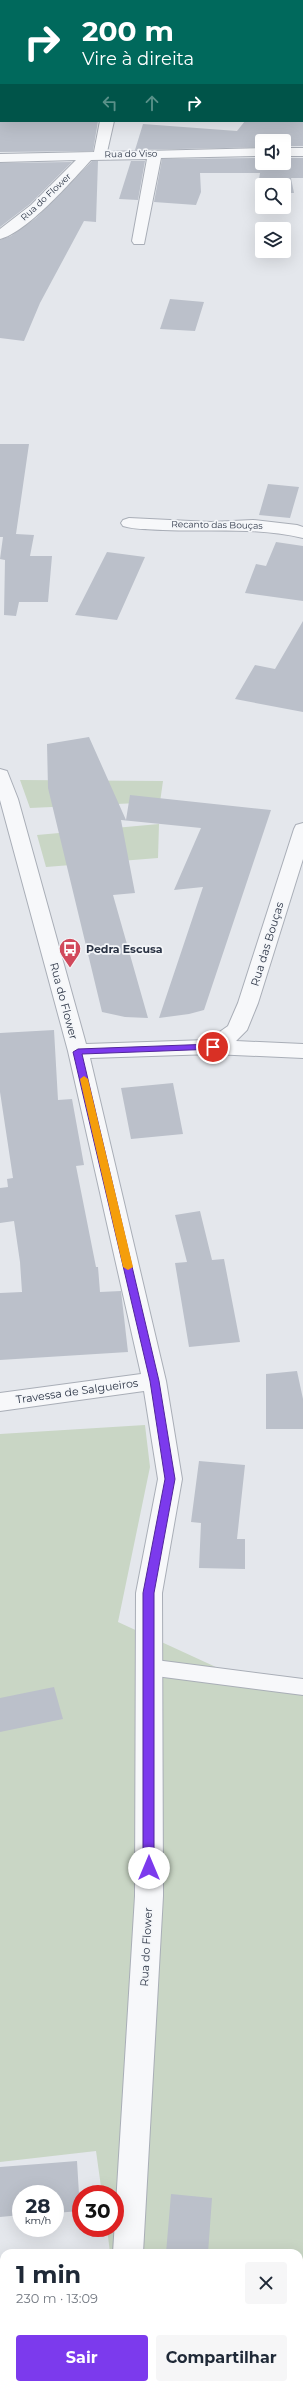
<!DOCTYPE html>
<html lang="pt">
<head>
<meta charset="utf-8">
<style>
  body { margin:0; font-family:Montserrat,sans-serif; background:#f6f6f7; color:#1f2937; height:100vh; display:flex; flex-direction:column; font-size:15px; white-space:nowrap }
  * { box-sizing:border-box; margin:0 }
  p { font-size:13px; color:#747a83 }
  .icon { flex:none; width:22px; height:22px; fill:none; stroke:currentColor; stroke-width:2; stroke-linecap:round; stroke-linejoin:round }
  .map { position:relative; flex:1; overflow:hidden }
  .sheet { position:absolute; left:0px; top:2249px; width:303px; height:140px; display:flex; flex-direction:column; background:#fff; border-radius:12px 12px 0 0; box-shadow:0 4px 16px #0002 }
  .sheet>* { flex:none }
  .top-card { position:absolute; left:0px; top:0px; width:303px; height:122px; box-shadow:0 4px 16px #0002; background:#00695c; color:#fff; overflow:hidden }
  .buttons { position:absolute; left:255px; top:134px; display:grid; gap:8px }
  .buttons a { display:grid; place-items:center; width:36px; height:36px; border-radius:4px; background:#fff; box-shadow:0 4px 16px #0002; font-size:20px }
  .speed { position:absolute; left:12px; top:2185px; display:flex; gap:8px; font-size:20px; font-weight:700; text-align:center }
  .speed>* { display:grid; place-content:center; width:52px; height:52px; border-radius:50%; background:#fff; box-shadow:0 4px 16px #0002; line-height:1 }
  .speed small { font-size:10px; font-weight:400 }
  .speed .limit { border:6px solid #d22; background:#fff; color:#111 }
  .pin { position:absolute; display:grid; place-items:center; width:34px; height:34px; color:#fff; margin:-17px; border:2px solid #fff; border-radius:50%; box-shadow:0 1px 4px #0007 }
  .me { position:absolute; width:44px; margin:-22px; rotate:0deg; stroke-linejoin:round; filter:drop-shadow(0 0 3px #0008) }
  .turn { display:flex; align-items:center; gap:14px; height:84px; padding:0 16px; font-size:18px }
  .turn .icon { width:52px; height:52px; stroke-width:2.5 }
  .turn b { display:block; font-size:28px; line-height:34px }
  .lanes { display:flex; align-items:center; height:38px; padding:0 16px; background:#0003; justify-content:center; gap:20px; direction:ltr }
  .lanes .off { opacity:.35 }
  .round { display:grid; place-items:center; flex:none; width:42px; height:42px; border-radius:4px; background:#f6f6f7 }
  .summary { display:flex; align-items:center; justify-content:space-between; height:68px; padding:0 16px }
  h1 { font-size:24px; font-weight:700; line-height:30px }
  .button { display:flex; gap:8px; margin-top:auto; padding:8px 16px }
  .button a { flex:1; height:46px; border-radius:4px; background:#7c3aed; color:#fff; font-size:16px; font-weight:700; line-height:46px; text-align:center }
  .button a+a { background:#f6f6f7; color:#1f2937 }
  .map>svg:first-child { display:block }
</style>
</head>
<body>
<div class="map">
<svg width="303" height="2389" viewBox="0 0 303 2389">
  <rect width="100%" height="100%" fill="#e4e7ec"/>
  <path fill="#c9d6c5" d="M20,780L163,781L160,802L30,808Z
    M159,824L158,858L46,867L37,835Z
    M145,1425L150,1467L118,1622L266,1690L303,1695V2389H103V2385H299V2253H110L107,2228H115V2194H102L96,2151L0,2162V1434Z"/>
  <path fill="#bbc0ca" d="M0,121H98L93,151L0,152Z
    M245,121H303V146H284V141H262V147L135,150L143,124L237,131Z
    M262,158V163H284V158H303V178H291L294,193H284V185H262V192L257,191L260,173H200L201,192L196,205L154,202L162,159Z
    M92,161H98L96,222L84,221L40,303L24,341L0,338V240L11,236L36,218Z
    M131,161H145L138,200L119,199Z
    M72,162L30,204L0,227V163Z
    M170,299L204,302L195,331L160,329Z
    M0,444H29L16,534L34,535L30,556H52L48,602H19L16,616L4,615L5,560L0,559L3,537H0Z
    M268,484L299,487L290,518L259,515Z
    M276,542L303,546V601L245,593L256,564L266,566Z
    M107,552L145,557L117,620L75,615Z
    M303,621V712L235,699L255,665L275,669Z
    M89,737L126,820L130,795L271,810L204,1010L189,1014L159,1018L203,887L174,890L201,828L121,820L135,893L113,895L148,1018L125,1017L102,1012L48,788L47,744Z
    M54,1030L58,1100L72,1099L84,1165L76,1166L96,1267H98L100,1292L121,1291L128,1352L0,1360V1293L22,1292L20,1262L14,1221L0,1223V1188L8,1187L7,1179L13,1178L0,1092V1033Z
    M173,1083L183,1134L131,1139L121,1088Z
    M200,1211L212,1260L224,1259L240,1342L189,1347L175,1263L187,1262L175,1215Z
    M297,1371L303,1399V1429H266V1374Z
    M199,1461L245,1465L237,1539H245V1569L199,1568L201,1523L191,1522Z
    M54,1687L63,1719L0,1732V1698Z
    M77,2161L80,2211L55,2213V2194H21V2215L0,2217V2167Z
    M171,2194L212,2198L208,2253H166Z"/>
  <g fill="none" stroke-linecap="round" stroke-linejoin="round">
    <g stroke="#a9aeb7" stroke-width="2">
      <path id="service" d="M148,1659L303,1679V1695L148,1675L141,1673L138,1667L141,1661Z"/>
    </g>
    <g stroke="#a9aeb7" stroke-width="2">
      <path id="minor" d="M302,14H303V22H302Z
        M0,100H1V109H0Z
        M100,121H114L107,152L262,148V156L161,158L144,244H134L132,241L147,159L91,160C72,181 26,233 0,239V229L31,205L76,160L0,162V154L94,152Z
        M284,148H303V156H284Z
        M129,518L211,522L253,520L297,525L303,527V538C257,527 210,532 163,530C150,529 136,530 123,526L121,523L123,520Z
        M0,769L7,771L18,799L86,1044L208,1040L228,1026L238,1003L294,829L296,825L303,823V859L258,1003L247,1030L236,1041L303,1044V1058L213,1054L90,1058L166,1381L182,1479L162,1593L163,1896L143,2253H113L135,1896L136,1593L158,1479L144,1391L0,1411V1393L141,1374L68,1051L0,800Z
        M104,2385H136V2389H104Z"/>
    </g>
    <use href="#service" fill="#f7f8fa" fill-rule="evenodd"/>
    <use href="#minor" fill="#f7f8fa" fill-rule="evenodd"/>
  </g>
  <path fill="#7c3aed" stroke="#51269a" d="M213,1044L217,1047L216,1049L82,1054L159,1381L175,1479L154,1593V1868L149,1873L143,1868V1593L165,1479L150,1381L73,1052L78,1049Z"/>
  <path fill="#f59e0b" d="M84,1076L88,1079L133,1267L128,1270L123,1267L80,1079Z"/>
  <defs>
    <g id="bus-pin" transform="scale(1.15)"><path d="M0 17L-7.5 6A9.5 9.5 0 1 1 7.5 6Z" fill="#d1495b" stroke="#f4f6f9"/><path d="M-5-6H5V4H4V6H2V4H-2V6H-4V4H-5ZM-3.5-4V0h7V-4ZM-3.5 1.2v1.5H-2V1.2ZM2 1.2v1.5H3.5V1.2Z" fill="#fff"/></g>
  </defs>
  <g fill-rule="evenodd">
    <use href="#bus-pin" x="70" y="949"/>
  </g>
  <g text-anchor="middle" stroke-width="3.5" stroke-linejoin="round" paint-order="stroke">
    <g font-size="9" fill="#2b3445" stroke="#f4f6f9">
      <text transform="translate(131 154) rotate(-1)" y="3">Rua do Viso</text>
      <text transform="translate(46 197) rotate(-43)" y="3">Rua do Flower</text>
      <text transform="translate(217 525) rotate(1)" y="3">Recanto das Bouças</text>
    </g>
    <g font-size="11" fill="#2b3445" stroke="#f4f6f9">
      <text transform="translate(267 944) rotate(-73)" y="4">Rua das Bouças</text>
      <text transform="translate(64 1001) rotate(75)" y="4">Rua do Flower</text>
      <text transform="translate(77 1391) rotate(-8)" y="4">Travessa de Salgueiros</text>
      <text transform="translate(146 1947) rotate(-87)" y="4">Rua do Flower</text>
    </g>
    <g font-size="11" font-weight="bold" fill="#2b3445" stroke="#f4f6f9" text-anchor="start">
      <text x="86" y="953">Pedra Escusa</text>
    </g>
  </g>
</svg>
<div class="buttons">
<a><svg class="icon" aria-label="sound" viewBox="0 0 24 24"><path d="M4 9h4l5-4v14l-5-4H4zM17 9q2 3 0 6"/></svg></a>
<a><svg class="icon" aria-label="search" viewBox="0 0 24 24"><circle cx="10" cy="10" r="6"/><path d="M15 15l6 6"/></svg></a>
<a><svg class="icon" aria-label="layers" viewBox="0 0 24 24"><path d="M12 4l9 5-9 5-9-5zM3 14l9 5 9-5"/></svg></a>
</div>
<div class="speed"><div>28<small>km/h</small></div><div class="limit">30</div></div>
<div class="pin" style="left:213px;top:1047px;background:#d93025"><svg class="icon" aria-label="arrive" viewBox="0 0 24 24"><path d="M6 21V4h12l-3 4 3 4H6"/></svg></div>
<svg class="me" style="left:149px;top:1868px" viewBox="-20 -20 40 40"><circle r="19" fill="#fff"/><path d="M0-13L10 11 0 6-10 11z" fill="#7c3aed"/></svg>
<div class="top-card">
<div class="turn"><svg class="icon" aria-label="right" viewBox="0 0 24 24"><path d="M7 20v-9h11M14 6l5 5-5 5"/></svg><div><b>200 m</b>Vire à direita</div></div>
<div class="lanes"><svg class="icon off" aria-label="left" viewBox="0 0 24 24"><path d="M17 20v-9H6M10 6l-5 5 5 5"/></svg><svg class="icon off" aria-label="ahead" viewBox="0 0 24 24"><path d="M12 20V5M6 11l6-6 6 6"/></svg><svg class="icon" aria-label="right" viewBox="0 0 24 24"><path d="M7 20v-9h11M14 6l5 5-5 5"/></svg></div>
</div>
<section class="sheet">
<div class="summary"><div><h1>1 min</h1><p>230 m · 13:09</p></div><a class="round"><svg class="icon" aria-label="close" viewBox="0 0 24 24"><path d="M6 6l12 12M18 6L6 18"/></svg></a></div>
<div class="button"><a>Sair</a><a>Compartilhar</a></div>
</section>
</div>
</body>
</html>
